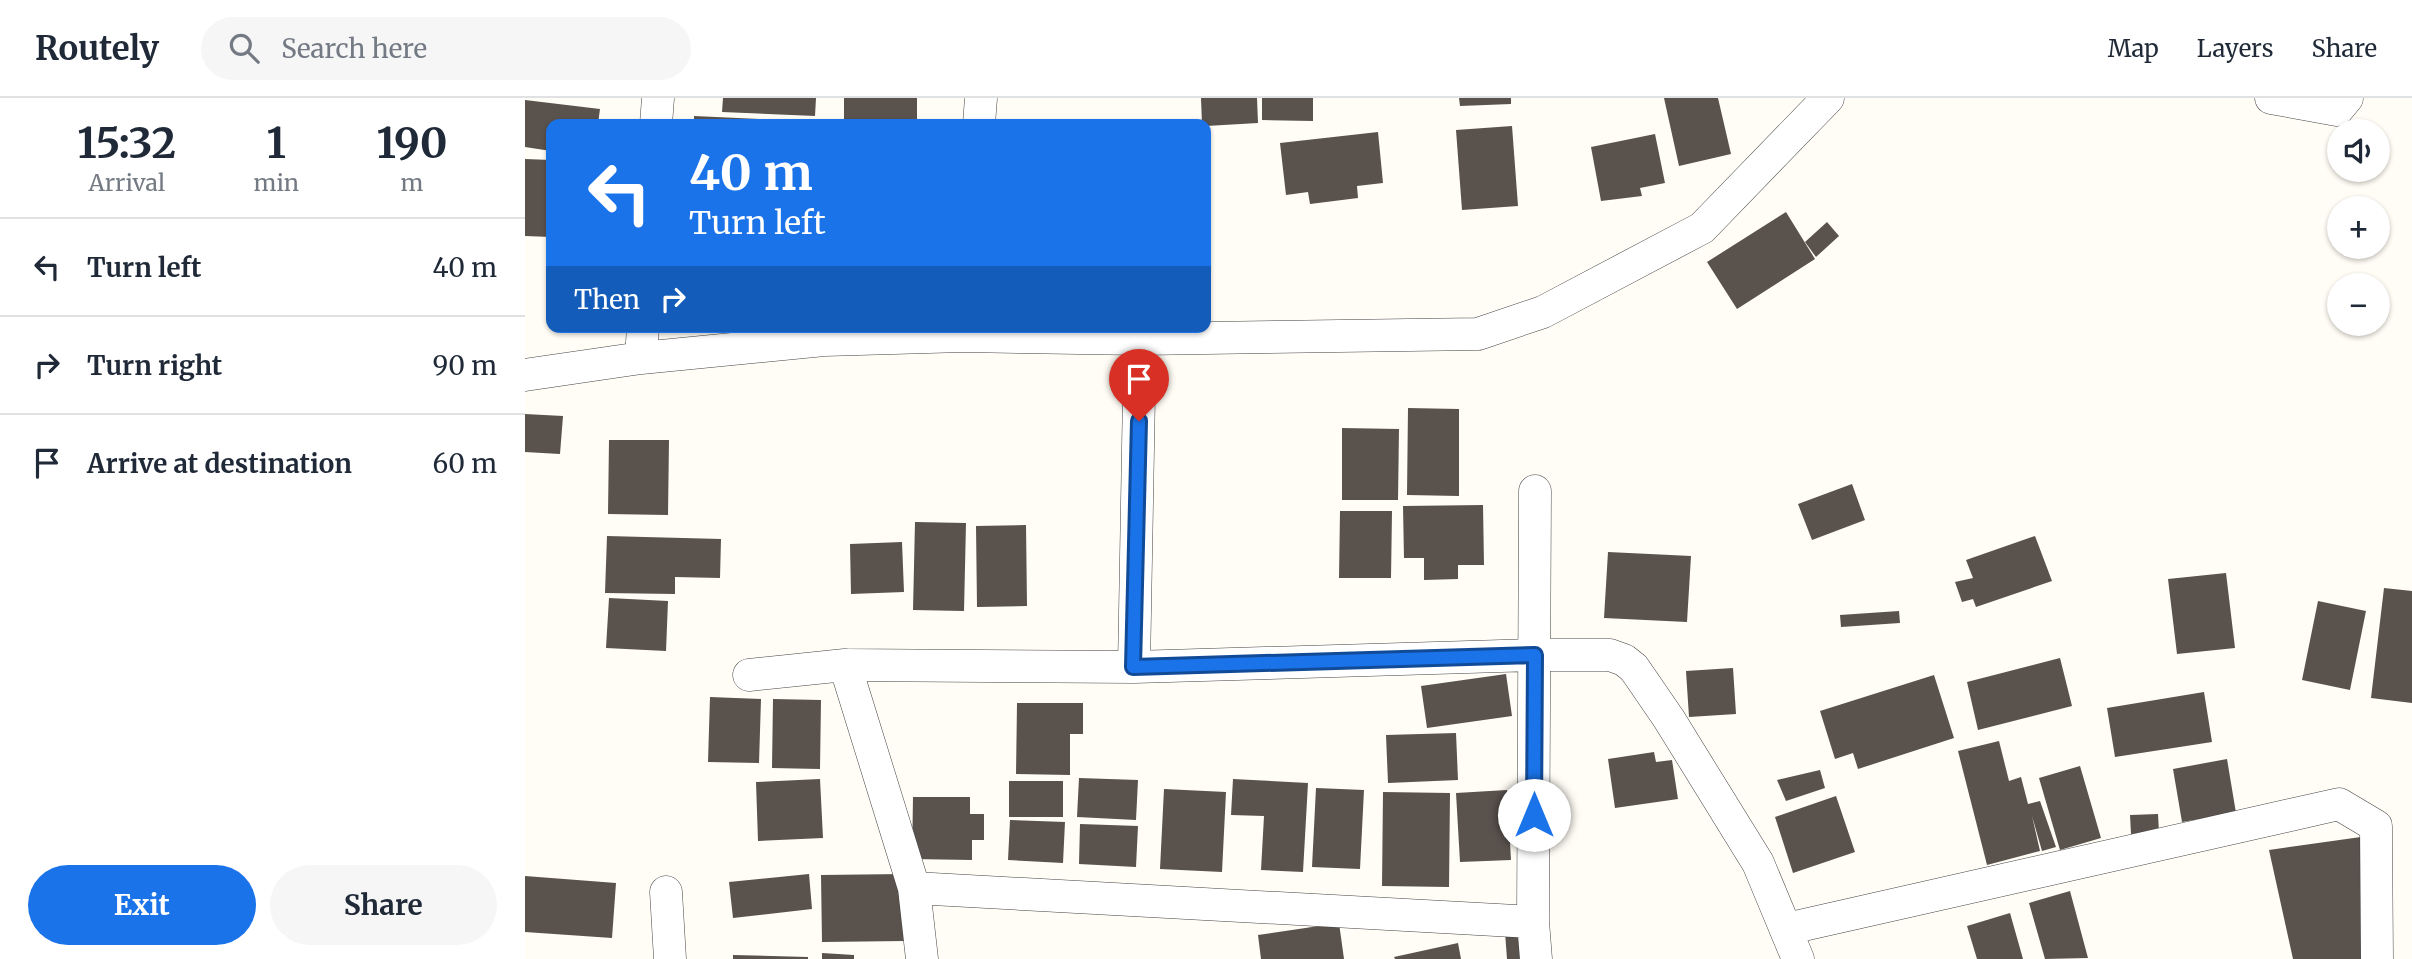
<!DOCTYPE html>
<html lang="en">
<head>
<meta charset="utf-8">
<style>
  body { margin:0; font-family:Merriweather,serif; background:#f6f6f7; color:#1f2937; height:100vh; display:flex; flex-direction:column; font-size:26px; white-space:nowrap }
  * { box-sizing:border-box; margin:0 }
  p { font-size:23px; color:#747a83 }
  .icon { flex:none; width:38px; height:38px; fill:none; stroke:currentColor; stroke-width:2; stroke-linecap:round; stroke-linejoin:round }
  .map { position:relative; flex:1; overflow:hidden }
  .sheet { display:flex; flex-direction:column; background:#fff; width:525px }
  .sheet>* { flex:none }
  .banner { position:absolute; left:21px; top:21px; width:665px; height:214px; border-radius:14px; box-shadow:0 2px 5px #0004; background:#1a73e8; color:#fff; overflow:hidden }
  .fabs { position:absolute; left:1802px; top:21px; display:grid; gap:14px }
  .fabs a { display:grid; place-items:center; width:63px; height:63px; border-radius:50%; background:#fff; box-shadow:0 2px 5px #0004; font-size:35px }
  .pin { position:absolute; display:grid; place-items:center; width:60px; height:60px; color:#fff; margin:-72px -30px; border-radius:50% 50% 50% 0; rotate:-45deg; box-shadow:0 0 7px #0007 }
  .pin .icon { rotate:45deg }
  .me { position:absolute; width:77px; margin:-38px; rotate:0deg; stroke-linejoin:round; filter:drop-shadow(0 0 5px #0008) }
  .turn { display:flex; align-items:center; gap:24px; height:147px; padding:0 28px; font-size:32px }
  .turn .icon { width:91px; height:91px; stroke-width:2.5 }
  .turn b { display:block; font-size:49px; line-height:60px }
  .then { display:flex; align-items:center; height:66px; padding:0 28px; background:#0003; gap:14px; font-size:26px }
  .eta { display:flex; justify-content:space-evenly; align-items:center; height:119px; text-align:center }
  .eta b { font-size:42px; font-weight:700; line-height:49px }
  .primary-button { display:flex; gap:14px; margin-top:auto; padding:14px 28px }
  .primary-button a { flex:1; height:80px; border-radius:42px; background:#1a73e8; color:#fff; font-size:28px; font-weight:700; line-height:80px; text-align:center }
  .primary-button a+a { background:#f6f6f7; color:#1f2937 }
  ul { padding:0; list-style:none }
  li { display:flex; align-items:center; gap:21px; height:98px; padding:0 28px; border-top:2px solid #e0e1e3 }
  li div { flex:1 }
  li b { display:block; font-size:26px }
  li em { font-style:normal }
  header { display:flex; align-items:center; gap:42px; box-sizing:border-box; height:98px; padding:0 35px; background:#fff; border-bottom:2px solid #e0e1e3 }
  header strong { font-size:33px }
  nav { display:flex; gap:38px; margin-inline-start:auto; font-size:24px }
  .search { width:490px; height:63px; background:#f6f6f7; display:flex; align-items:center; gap:18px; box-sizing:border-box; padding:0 24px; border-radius:38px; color:#747a83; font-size:26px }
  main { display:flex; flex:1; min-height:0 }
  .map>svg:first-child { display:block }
</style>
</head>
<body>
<header>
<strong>Routely</strong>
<div class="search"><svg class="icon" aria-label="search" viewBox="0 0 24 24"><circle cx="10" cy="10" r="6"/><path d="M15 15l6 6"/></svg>Search here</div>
<nav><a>Map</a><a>Layers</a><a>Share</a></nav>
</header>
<main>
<section class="sheet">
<div class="eta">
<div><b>15:32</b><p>Arrival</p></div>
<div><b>1</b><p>min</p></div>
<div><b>190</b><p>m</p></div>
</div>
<ul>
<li><svg class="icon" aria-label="left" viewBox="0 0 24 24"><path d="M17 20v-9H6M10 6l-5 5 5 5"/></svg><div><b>Turn left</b></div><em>40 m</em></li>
<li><svg class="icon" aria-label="right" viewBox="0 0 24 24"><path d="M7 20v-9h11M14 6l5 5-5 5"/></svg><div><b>Turn right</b></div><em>90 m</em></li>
<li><svg class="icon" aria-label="arrive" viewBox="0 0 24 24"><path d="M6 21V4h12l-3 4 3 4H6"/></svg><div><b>Arrive at destination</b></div><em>60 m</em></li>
</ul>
<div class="primary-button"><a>Exit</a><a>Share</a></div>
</section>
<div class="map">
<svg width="1887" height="861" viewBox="0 0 1887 861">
  <rect width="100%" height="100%" fill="#fffdf5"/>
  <path fill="#5a524d" d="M198,0H291L290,18L197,14Z
    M319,0H392V22L319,21Z
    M676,0H732L733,25L681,28L677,26Z
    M737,0H788V23L737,22Z
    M934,0H986V6L935,8Z
    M1139,0H1193L1206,56L1154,68Z
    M0,2L75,11L73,26H26V53L0,49Z
    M169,18L234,21V26H169Z
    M987,28L993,108L937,112L931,32Z
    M853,34L858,85L832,88L833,100L785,106L783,94L761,97L755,45Z
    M1130,36L1140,85L1115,90L1117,98L1076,103L1066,49Z
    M0,61L26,62V139L0,138Z
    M1261,114L1290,161L1212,211L1182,164Z
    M1302,124L1314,138L1291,159L1280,144Z
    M883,310L934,311V398L882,397Z
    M0,316L38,318L35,356L0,354Z
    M817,330L874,331L873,402H817Z
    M84,342H144L143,417L83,416Z
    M1327,386L1340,422L1287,442L1273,406Z
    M958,407L959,467H933V481L899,482V460H879L878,408Z
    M815,413H867L866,480H814Z
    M390,424L441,425L439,513L388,512Z
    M501,427L502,508L452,509L451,428Z
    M82,438L196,441L195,480L150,479V496L80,495Z
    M1510,438L1527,483L1451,509L1448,501L1437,504L1430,484L1448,480L1441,462Z
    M377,444L379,494L326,496L325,446Z
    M1083,454L1166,458L1162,524L1079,520Z
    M1701,475L1710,550L1652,556L1643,481Z
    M1859,490L1887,493V605L1846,600Z
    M84,500L143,503L141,553L81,550Z
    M1793,503L1841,513L1825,592L1777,582Z
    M1374,513L1375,525L1316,529L1315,517Z
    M1535,560L1547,608L1453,632L1442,584Z
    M1208,570L1211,616L1164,619L1161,573Z
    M981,576L987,618L902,630L896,588Z
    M1409,577L1429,640L1333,671L1328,655L1310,661L1295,613Z
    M1679,594L1687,644L1590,659L1582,610Z
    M185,599L236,601L234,665L183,664Z
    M248,601L296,602L295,671L247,670Z
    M492,605H558V636H545V677L491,676Z
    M931,635L933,682L863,685L861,637Z
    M1474,643L1484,683L1496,679L1503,706L1515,703L1531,749L1517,753L1507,718L1515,753L1462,767L1433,653Z
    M1129,654L1131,664L1147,662L1153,701L1090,710L1083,661Z
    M1702,661L1711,715L1657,724L1648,671Z
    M1555,668L1576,740L1535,752L1514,680Z
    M1295,672L1300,690L1261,703L1252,682Z
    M554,680L613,682L611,722L552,719Z
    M295,681L298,740L233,743L231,684Z
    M708,681L783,685L778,774L736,772L739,718L706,717Z
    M484,683H538V719H484Z
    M791,690L839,692L835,771L787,769Z
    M639,691L701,694L697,774L635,771Z
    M982,692L986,762L935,764L931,695Z
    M858,694L925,695L924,789L857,788Z
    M1311,698L1330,754L1268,775L1250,719Z
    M388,699H445V716H459V742H447V762L387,761Z
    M1633,716L1634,734L1606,736L1605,717Z
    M485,722L540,724L538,765L483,762Z
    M555,726L613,728L611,769L554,766Z
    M1843,738L1838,861H1768L1744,752Z
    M284,776L287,811L208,820L204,784Z
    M380,776V843L297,844L296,777Z
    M0,778L91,785L87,840L0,834Z
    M1545,793L1563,860L1520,861L1504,805Z
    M1485,815L1498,861H1452L1442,828Z
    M814,825L819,861H736L733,837Z
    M1002,832L1004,861H982L980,834Z
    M933,845L936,861H870L869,859Z
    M297,855L329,857V861H297Z
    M208,857L283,859V861H208Z"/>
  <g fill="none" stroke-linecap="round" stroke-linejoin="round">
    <g stroke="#444" stroke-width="33">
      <path id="street" d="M1746,0L1812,12L1822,0
        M131,26L133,0
        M454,26L456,0
        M116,260L118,229
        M0,277L116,260L299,242L438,238L615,241L953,236L1018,214L1177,130L1303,0
        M1010,393L1008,824L1011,861
        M320,567L389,790
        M609,569L615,241
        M224,577L320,567L609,569L1010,557H1085L1099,562L1109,570L1144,621L1233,765L1273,861
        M141,794L145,861
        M1261,831L1814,706L1851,728L1852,861
        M397,861L389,790L1008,824"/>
    </g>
    <use href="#street" stroke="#fff" stroke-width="32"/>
  </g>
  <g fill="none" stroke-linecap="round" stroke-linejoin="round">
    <g stroke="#114b97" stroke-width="18">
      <path id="route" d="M614,323L608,569L1010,557L1009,717"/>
    </g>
    <use href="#route" stroke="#1a73e8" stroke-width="12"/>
  </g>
</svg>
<div class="fabs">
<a><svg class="icon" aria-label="sound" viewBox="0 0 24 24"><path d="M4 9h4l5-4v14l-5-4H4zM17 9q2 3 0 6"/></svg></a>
<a>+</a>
<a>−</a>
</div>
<div class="pin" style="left:614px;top:323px;background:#d93025"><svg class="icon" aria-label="arrive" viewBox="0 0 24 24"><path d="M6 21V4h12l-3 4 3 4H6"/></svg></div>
<svg class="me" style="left:1009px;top:717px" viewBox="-20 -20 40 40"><circle r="19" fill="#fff"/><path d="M0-13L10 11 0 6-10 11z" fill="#1a73e8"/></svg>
<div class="banner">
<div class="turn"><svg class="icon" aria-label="left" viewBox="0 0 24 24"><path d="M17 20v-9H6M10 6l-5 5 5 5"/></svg><div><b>40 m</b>Turn left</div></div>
<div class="then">Then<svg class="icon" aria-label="right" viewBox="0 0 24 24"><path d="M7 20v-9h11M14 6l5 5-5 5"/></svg></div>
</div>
</div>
</main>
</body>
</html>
